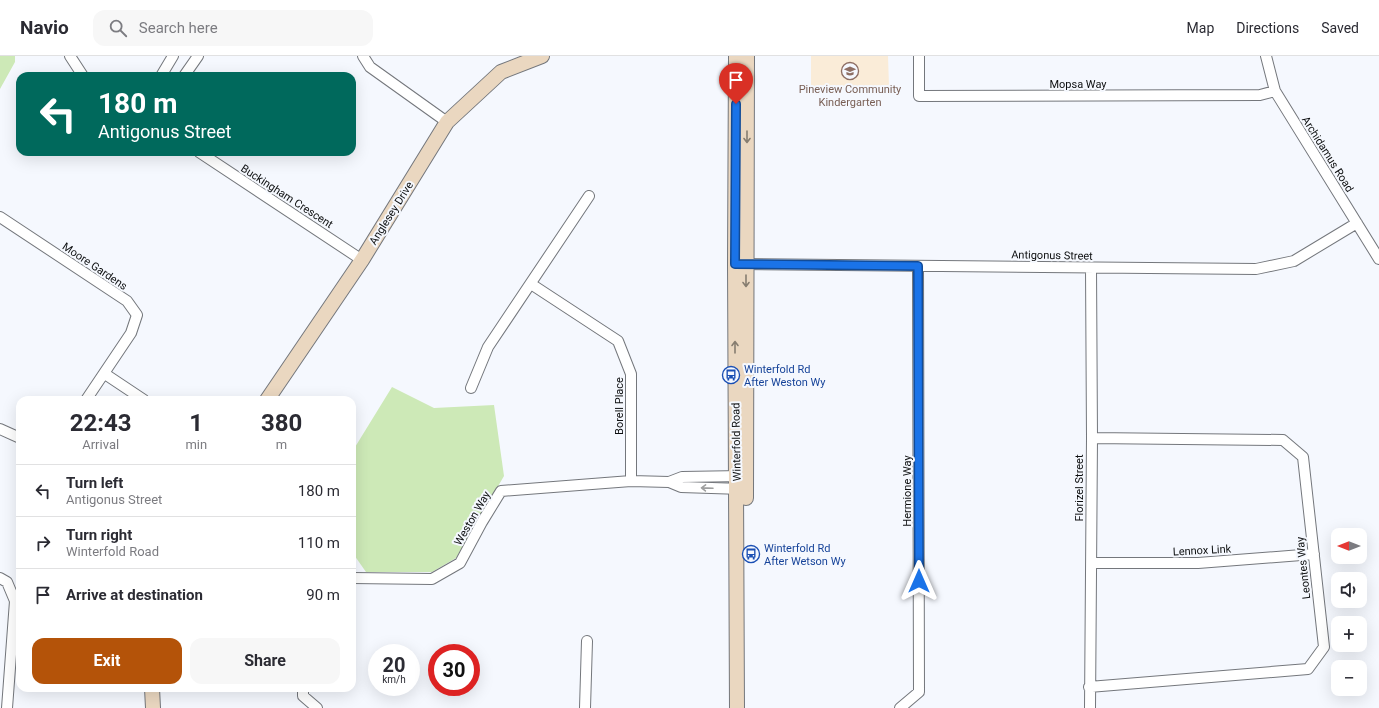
<!DOCTYPE html>
<html lang="en">
<head>
<meta charset="utf-8">
<style>
  body { margin:0; font-family:Roboto,sans-serif; background:#f7f7f7; color:#2b2b33; height:100vh; display:flex; flex-direction:column; font-size:15px; white-space:nowrap }
  * { box-sizing:border-box; margin:0 }
  p { font-size:13px; color:#7c7c81 }
  .icon { flex:none; width:22px; height:22px; fill:none; stroke:currentColor; stroke-width:2; stroke-linecap:round; stroke-linejoin:round }
  .map { position:relative; flex:1; overflow:hidden }
  .details { position:absolute; left:16px; top:340px; width:340px; height:296px; display:flex; flex-direction:column; background:#fff; border-radius:12px; box-shadow:0 4px 16px #0002 }
  .details>* { flex:none }
  .banner { position:absolute; left:16px; top:16px; width:340px; height:84px; border-radius:12px; box-shadow:0 4px 16px #0002; background:#00695c; color:#fff; overflow:hidden }
  .needle { width:26px; rotate:270deg }
  .buttons { position:absolute; left:1331px; top:472px; display:grid; gap:8px }
  .buttons a { display:grid; place-items:center; width:36px; height:36px; border-radius:8px; background:#fff; box-shadow:0 4px 16px #0002; font-size:20px }
  .speed { position:absolute; left:368px; top:588px; display:flex; gap:8px; font-size:20px; font-weight:700; text-align:center }
  .speed>* { display:grid; place-content:center; width:52px; height:52px; border-radius:50%; background:#fff; box-shadow:0 4px 16px #0002; line-height:1 }
  .speed small { font-size:10px; font-weight:400 }
  .speed .limit { border:6px solid #d22; background:#fff; color:#111 }
  .pin { position:absolute; display:grid; place-items:center; width:34px; height:34px; color:#fff; margin:-41px -17px; border-radius:50% 50% 50% 0; rotate:-45deg; box-shadow:0 0 4px #0007 }
  .pin .icon { rotate:45deg }
  .me { position:absolute; width:44px; margin:-22px; rotate:0deg; stroke-linejoin:round; filter:drop-shadow(0 0 3px #0008) }
  .turn { display:flex; align-items:center; gap:14px; height:84px; padding:0 16px; font-size:18px }
  .turn .icon { width:52px; height:52px; stroke-width:2.5 }
  .turn b { display:block; font-size:28px; line-height:34px }
  .eta { display:flex; justify-content:space-evenly; align-items:center; height:68px; text-align:center }
  .eta b { font-size:24px; font-weight:700; line-height:28px }
  .primary-button { display:flex; gap:8px; margin-top:auto; padding:8px 16px }
  .primary-button a { flex:1; height:46px; border-radius:12px; background:#b45309; color:#fff; font-size:16px; font-weight:700; line-height:46px; text-align:center }
  .primary-button a+a { background:#f7f7f7; color:#2b2b33 }
  ul { padding:0; list-style:none }
  li { display:flex; align-items:center; gap:12px; height:52px; padding:0 16px; border-top:1px solid #e1e1e2 }
  li div { flex:1 }
  li b { display:block; font-size:15px }
  li em { font-style:normal }
  header { display:flex; align-items:center; gap:24px; box-sizing:border-box; height:56px; padding:0 20px; background:#fff; border-bottom:1px solid #e1e1e2 }
  header strong { font-size:19px }
  nav { display:flex; gap:22px; margin-inline-start:auto; font-size:14px }
  .search { width:280px; height:36px; background:#f7f7f7; display:flex; align-items:center; gap:10px; box-sizing:border-box; padding:0 14px; border-radius:12px; color:#7c7c81; font-size:15px }
  .map>svg:first-child { display:block }
</style>
</head>
<body>
<header>
<strong>Navio</strong>
<div class="search"><svg class="icon" aria-label="search" viewBox="0 0 24 24"><circle cx="10" cy="10" r="6"/><path d="M15 15l6 6"/></svg>Search here</div>
<nav><a>Map</a><a>Directions</a><a>Saved</a></nav>
</header>
<div class="map">
<svg width="1379" height="652" viewBox="0 0 1379 652">
  <rect width="100%" height="100%" fill="#f5f8fe"/>
  <path fill="#faecd8" d="M811,0H888L889,30H811Z"/>
  <path fill="#cde9b7" d="M0,0H15V6L0,33Z
    M392,331L434,352L494,349L504,420L456,502L432,516H366L352,496V396Z"/>
  <g fill="none" stroke-linecap="round" stroke-linejoin="round">
    <g stroke="#74777c" stroke-width="12">
      <path id="street" d="M70,0L83,20
        M363,0L370,11L447,66
        M919,0V40L1260,39L1275,35
        M1266,0L1275,35L1379,203
        M161,20L173,0
        M184,20L198,0
        M199,96L362,204
        M0,161L127,245L137,259L131,277L86,344
        M741,208L1256,213L1294,205L1357,167
        M531,228L618,285L631,318V425
        M105,318L144,344
        M471,332L488,291L589,140
        M0,373L20,382
        M669,426L682,421L742,420
        M1091,507H1198L1314,498
        M0,522L7,526L15,545L7,652
        M352,522L432,523L460,507L482,466L501,435L631,425L669,426L681,431L742,433
        M1089,631L1308,613L1324,591L1303,401L1283,384L1092,382
        M303,632V640L317,652
        M585,652L587,585
        M900,652L919,636L918,210
        M1090,652L1092,382L1091,212"/>
    </g>
    <g stroke="#74777c" stroke-width="16">
      <path id="secondary" d="M736,0L735,208L737,652
        M267,344L362,204L447,66L501,16L542,0
        M746,442L747,0
        M152,632L153,652"/>
    </g>
    <use href="#street" stroke="#fff" stroke-width="10"/>
    <use href="#secondary" stroke="#ead7c0" stroke-width="14"/>
  </g>
  <defs><path id="oneway-shaft" d="M-6 0H5M1.5-3L5.5 0L1.5 3" fill="none" stroke-width="1.6" stroke-linecap="round" stroke-linejoin="round"/></defs>
  <g stroke="#867d70">
    <use href="#oneway-shaft" transform="translate(747 81) rotate(90)"/>
    <use href="#oneway-shaft" transform="translate(746 225) rotate(90)"/>
    <use href="#oneway-shaft" transform="translate(735 291) rotate(-90)"/>
  </g>
  <use stroke="#9e9f9f" href="#oneway-shaft" transform="translate(707 432) rotate(-178)"/>
  <g fill="none" stroke-linecap="round" stroke-linejoin="round">
    <g stroke="#114b97" stroke-width="10">
      <path id="route" d="M736,48L735,208L918,210L919,525"/>
    </g>
    <use href="#route" stroke="#1a73e8" stroke-width="7"/>
  </g>
  <defs>
    <g id="school-ring" transform="scale(0.9)"><circle r="9.5" fill="#f5f8fe" stroke="#8d6e63" stroke-width="1.5"/><path d="M0-5L7-2L0 1L-7-2ZM-4 1L0 2.5L4 1V4Q0 6-4 4Z" fill="#8d6e63"/></g>
    <g id="bus-ring" transform="scale(0.9)"><circle r="9.5" fill="#f5f8fe" stroke="#1a4fb4" stroke-width="1.5"/><path d="M-5-6H5V4H4V6H2V4H-2V6H-4V4H-5ZM-3.5-4V0h7V-4ZM-3.5 1.2v1.5H-2V1.2ZM2 1.2v1.5H3.5V1.2Z" fill="#1a4fb4"/></g>
  </defs>
  <g fill-rule="evenodd">
    <use href="#school-ring" x="850" y="15"/>
    <use href="#bus-ring" x="731" y="319"/>
    <use href="#bus-ring" x="751" y="498"/>
  </g>
  <g text-anchor="middle" stroke-width="4" stroke-linejoin="round" paint-order="stroke">
    <g font-size="11" fill="#0c0e0f" stroke="#f5f8fe">
      <text x="1078" y="32">Mopsa Way</text>
      <text transform="translate(1328 98) rotate(58)" y="4">Archidamus Road</text>
      <text transform="translate(287 140) rotate(33)" y="4">Buckingham Crescent</text>
      <text transform="translate(391 157) rotate(-58)" y="4">Anglesey Drive</text>
      <text transform="translate(1052 199) rotate(1)" y="4">Antigonus Street</text>
      <text transform="translate(95 210) rotate(34)" y="4">Moore Gardens</text>
      <text transform="translate(619 350) rotate(-90)" y="4">Borell Place</text>
      <text transform="translate(736 386) rotate(-91)" y="4">Winterfold Road</text>
      <text transform="translate(1079 432) rotate(-90)" y="4">Florizel Street</text>
      <text transform="translate(907 435) rotate(-90)" y="4">Hermione Way</text>
      <text transform="translate(472 462) rotate(-60)" y="4">Weston Way</text>
      <text transform="translate(1202 494) rotate(-3)" y="4">Lennox Link</text>
      <text transform="translate(1303 512) rotate(-96)" y="4">Leontes Way</text>
    </g>
    <g font-size="11" fill="#785e54" stroke="#f5f8fe">
      <text x="850" y="37">Pineview Community<tspan x="850" dy="13">Kindergarten</tspan></text>
    </g>
    <g font-size="11" fill="#164399" stroke="#f5f8fe" text-anchor="start">
      <text x="744" y="317">Winterfold Rd<tspan x="744" dy="13">After Weston Wy</tspan></text>
      <text x="764" y="496">Winterfold Rd<tspan x="764" dy="13">After Wetson Wy</tspan></text>
    </g>
  </g>
</svg>
<div class="buttons">
<a><svg class="needle" viewBox="-14 -14 28 28"><path d="M0-13l5 13h-10z" fill="#e53935"/><path d="M0 13l5-13h-10z" fill="#7c7c81"/></svg></a>
<a><svg class="icon" aria-label="sound" viewBox="0 0 24 24"><path d="M4 9h4l5-4v14l-5-4H4zM17 9q2 3 0 6"/></svg></a>
<a>+</a>
<a>−</a>
</div>
<div class="speed"><div>20<small>km/h</small></div><div class="limit">30</div></div>
<div class="pin" style="left:736px;top:48px;background:#d93025"><svg class="icon" aria-label="arrive" viewBox="0 0 24 24"><path d="M6 21V4h12l-3 4 3 4H6"/></svg></div>
<svg class="me" style="left:919px;top:525px" viewBox="-20 -20 40 40"><path d="M0-17L14 15 0 8-14 15z" fill="#1a73e8" stroke="#fff" stroke-width="4"/></svg>
<div class="banner">
<div class="turn"><svg class="icon" aria-label="left" viewBox="0 0 24 24"><path d="M17 20v-9H6M10 6l-5 5 5 5"/></svg><div><b>180 m</b>Antigonus Street</div></div>
</div>
<section class="details">
<div class="eta">
<div><b>22:43</b><p>Arrival</p></div>
<div><b>1</b><p>min</p></div>
<div><b>380</b><p>m</p></div>
</div>
<ul>
<li><svg class="icon" aria-label="left" viewBox="0 0 24 24"><path d="M17 20v-9H6M10 6l-5 5 5 5"/></svg><div><b>Turn left</b><p>Antigonus Street</p></div><em>180 m</em></li>
<li><svg class="icon" aria-label="right" viewBox="0 0 24 24"><path d="M7 20v-9h11M14 6l5 5-5 5"/></svg><div><b>Turn right</b><p>Winterfold Road</p></div><em>110 m</em></li>
<li><svg class="icon" aria-label="arrive" viewBox="0 0 24 24"><path d="M6 21V4h12l-3 4 3 4H6"/></svg><div><b>Arrive at destination</b></div><em>90 m</em></li>
</ul>
<div class="primary-button"><a>Exit</a><a>Share</a></div>
</section>
</div>
</body>
</html>
